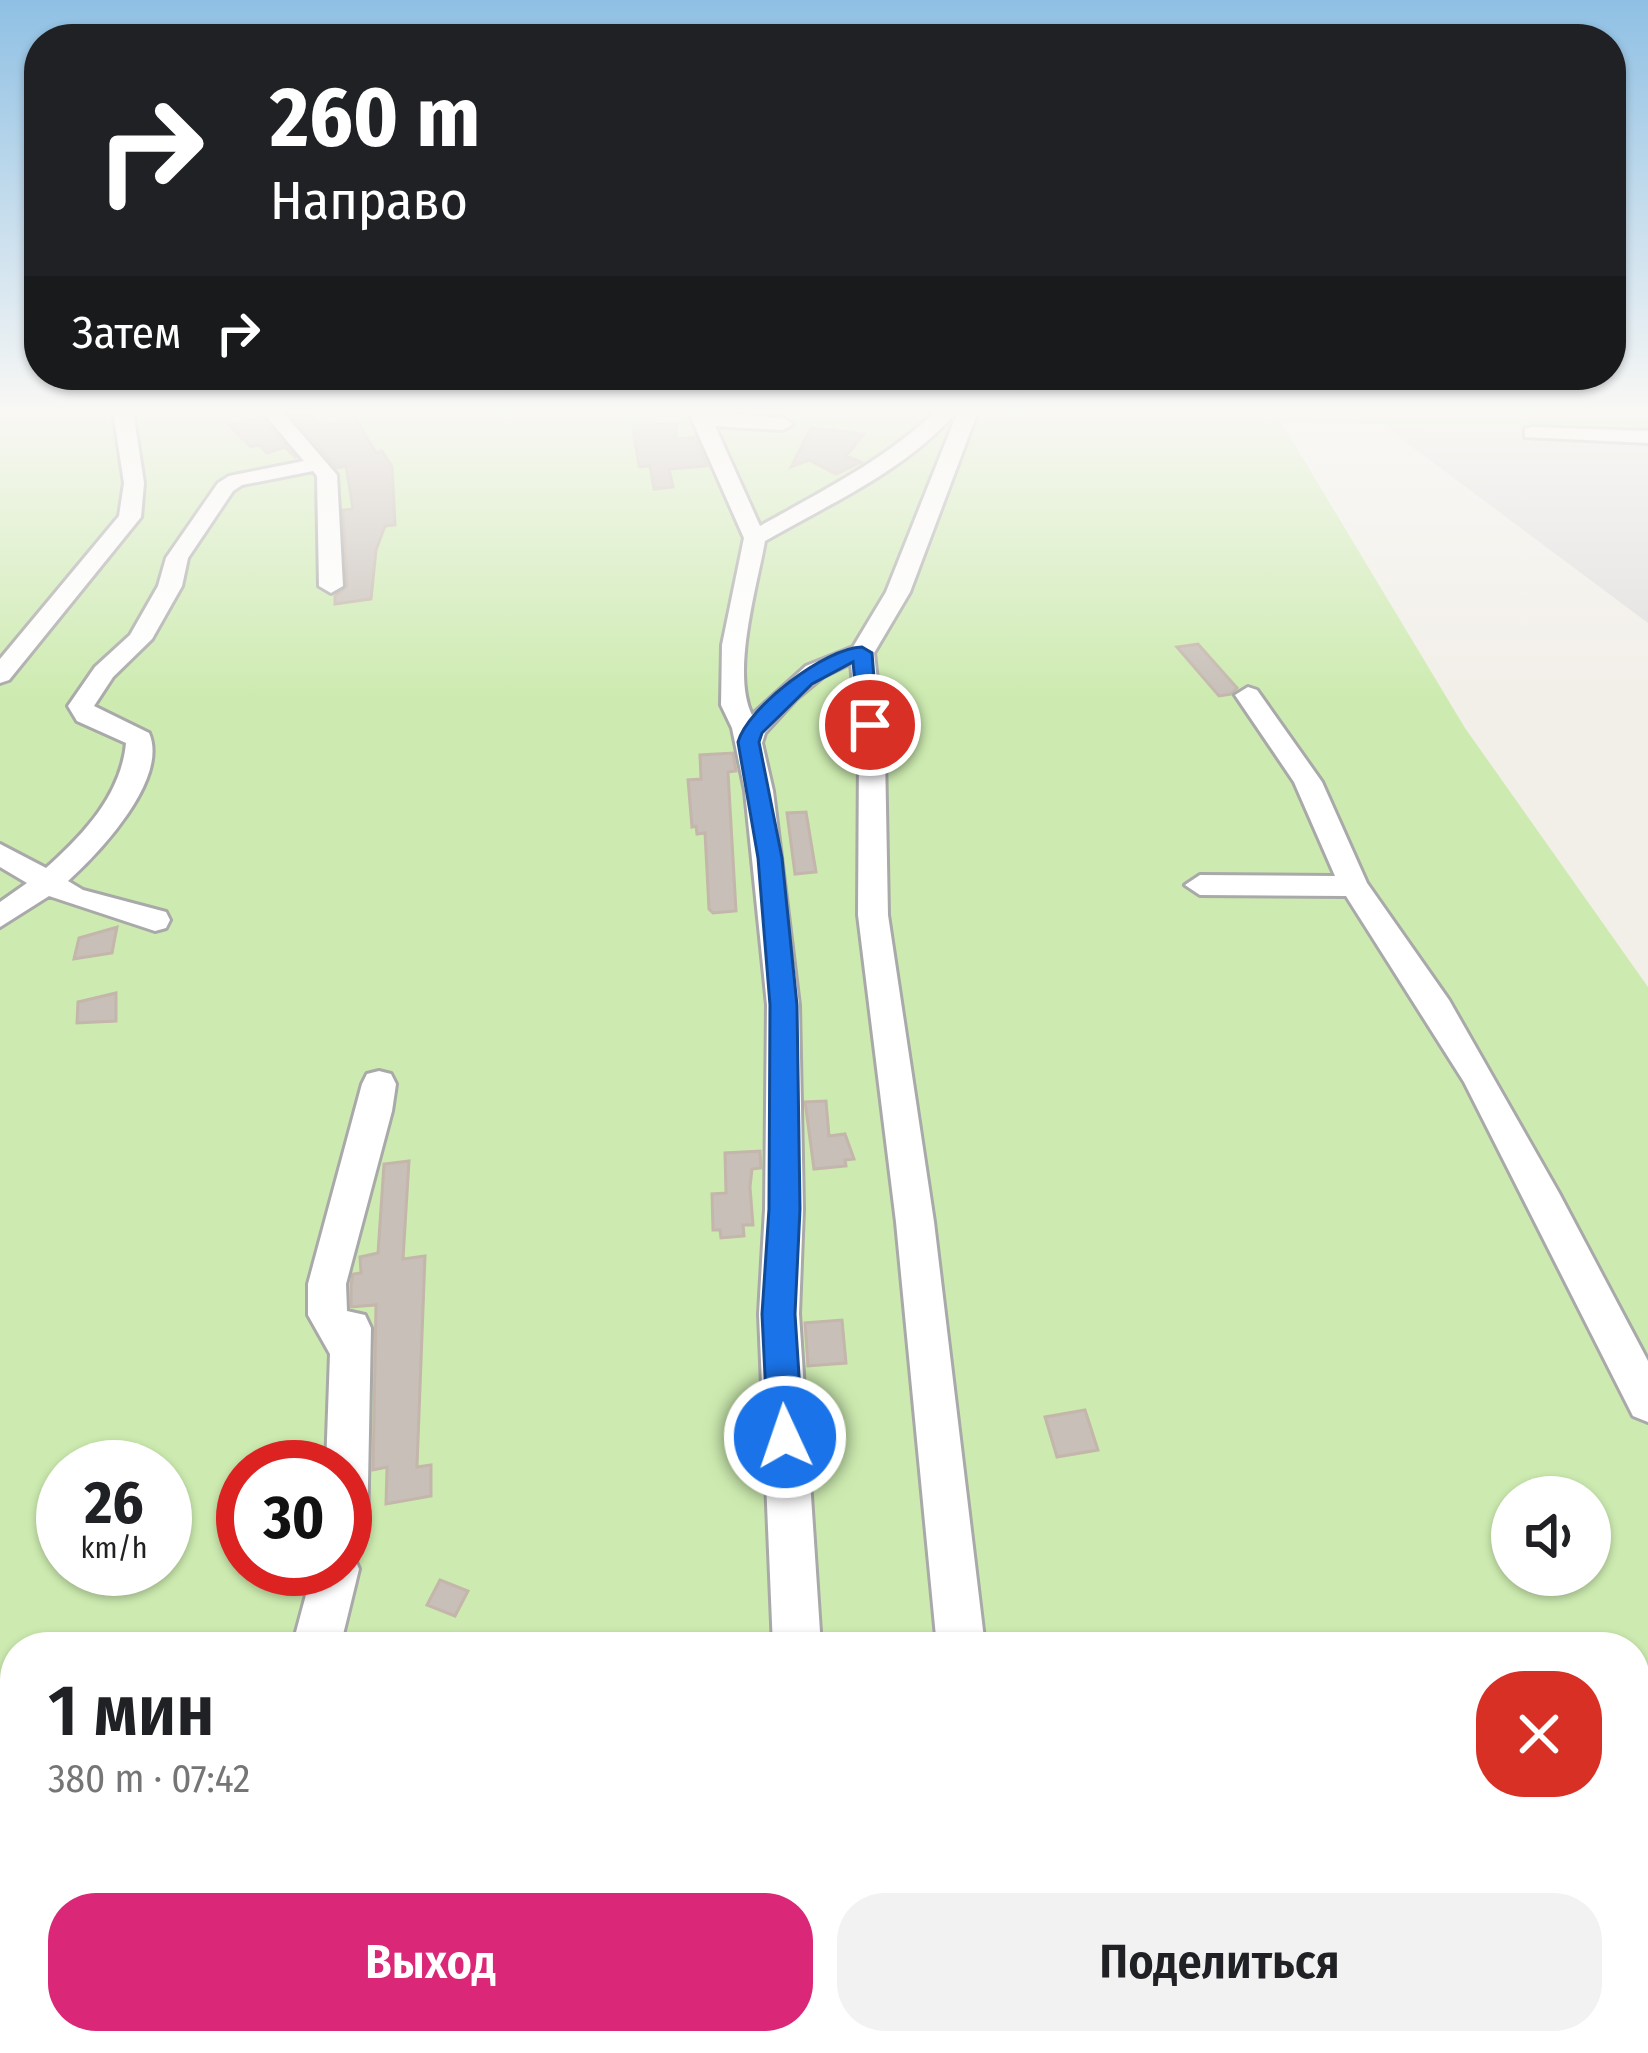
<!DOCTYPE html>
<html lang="ru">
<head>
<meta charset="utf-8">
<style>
  body { margin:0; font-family:"Fira Sans Condensed",sans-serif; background:#f2f2f2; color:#202124; height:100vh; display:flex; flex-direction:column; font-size:45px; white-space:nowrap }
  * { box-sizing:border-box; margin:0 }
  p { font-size:39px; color:#757577 }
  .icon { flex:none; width:66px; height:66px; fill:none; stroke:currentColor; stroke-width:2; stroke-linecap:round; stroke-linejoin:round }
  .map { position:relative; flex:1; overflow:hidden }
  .side { position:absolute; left:0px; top:1632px; width:1650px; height:423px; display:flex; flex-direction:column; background:#fff; border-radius:48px 48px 0 0; box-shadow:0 3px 9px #0004 }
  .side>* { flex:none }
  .top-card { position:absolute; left:24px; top:24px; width:1602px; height:366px; border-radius:48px; box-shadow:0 3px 9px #0004; background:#202124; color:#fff; overflow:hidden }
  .tools { position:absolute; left:1491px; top:1476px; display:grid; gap:24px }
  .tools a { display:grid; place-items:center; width:120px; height:120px; border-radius:50%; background:#fff; box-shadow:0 3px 9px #0004; font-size:60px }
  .speed { position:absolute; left:36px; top:1440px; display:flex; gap:24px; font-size:60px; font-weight:700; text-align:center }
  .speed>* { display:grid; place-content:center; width:156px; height:156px; border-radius:50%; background:#fff; box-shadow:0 3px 9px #0004; line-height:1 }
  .speed small { font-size:30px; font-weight:400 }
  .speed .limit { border:18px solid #d22; background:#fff; color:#111 }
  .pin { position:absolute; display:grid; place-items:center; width:102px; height:102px; color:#fff; margin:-51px; border:6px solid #fff; border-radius:50%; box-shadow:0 3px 12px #0007 }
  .me { position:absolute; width:132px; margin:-66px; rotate:357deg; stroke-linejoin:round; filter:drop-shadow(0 0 9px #0008) }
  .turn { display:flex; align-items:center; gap:42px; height:252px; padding:0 48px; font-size:54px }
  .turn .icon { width:156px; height:156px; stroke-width:2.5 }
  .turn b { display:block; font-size:84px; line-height:102px }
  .then { display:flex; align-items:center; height:114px; padding:0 48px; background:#0003; gap:24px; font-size:45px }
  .round { display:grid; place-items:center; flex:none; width:126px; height:126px; border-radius:48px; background:#f2f2f2 }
  .overview { display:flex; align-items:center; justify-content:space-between; height:204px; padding:0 48px }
  h1 { font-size:72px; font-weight:600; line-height:90px }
  .cta { display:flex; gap:24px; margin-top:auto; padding:24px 48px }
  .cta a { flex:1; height:138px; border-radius:48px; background:#db2777; color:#fff; font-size:48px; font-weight:600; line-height:138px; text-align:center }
  .cta a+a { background:#f2f2f2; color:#202124 }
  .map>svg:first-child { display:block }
</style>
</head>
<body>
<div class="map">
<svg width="1648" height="2053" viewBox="0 0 1648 2053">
  <rect width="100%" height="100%" fill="#f2efe9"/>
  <path fill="#e0dfdf" d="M1364,411H1648V623Z"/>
  <path fill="#cdebb0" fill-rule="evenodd" d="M0,411H1648V431L1281,422L1465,728L1648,987V2053H0ZM63,1467H165V1569H63ZM243,1467H345V1569H243ZM1512,1497H1590V1575H1512ZM15,1647H1635V2040H15Z"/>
  <path fill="#c7bfb8" stroke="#c4b6ab" stroke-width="3" d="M288,411H308L321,426L356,419L376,453L382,451L392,467L395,525L385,526L376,550L371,599L335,604V596L347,586L343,510L353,509L346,466L337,468Z
    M262,418L296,458L285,447L267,453L259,445L251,447L229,425Z
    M677,423L676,439L695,437L707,466L669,469L673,487L654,489L650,466L639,467L633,426Z
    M811,428L864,434L846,456L861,462L836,474L809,460L791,467Z
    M1198,644L1237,688L1231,694L1219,696L1177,647Z
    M733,753L736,771L728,772L736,911L713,913L709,909L705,833L697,834L696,826L692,827L688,780L701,779L700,755Z
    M806,812L816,872L795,874L787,813Z
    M117,927L112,953L74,959L79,938Z
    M116,993V1021L77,1023L78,1002Z
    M826,1101L829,1136L845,1134L854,1159L845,1160L846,1166L814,1169L805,1102Z
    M760,1151L761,1168L752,1169L750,1187L753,1225H743L744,1236L721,1238L720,1230H713L712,1194L726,1193L725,1153Z
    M409,1161L403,1259L425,1256L417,1467L431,1465V1496L386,1504L387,1467L373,1470L376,1305L351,1307V1285L353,1274L361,1273L360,1257L378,1253L384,1164Z
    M842,1320L846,1363L808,1366L805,1323Z
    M1085,1410L1098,1450L1057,1457L1045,1417Z
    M440,1580L468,1591L455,1616L427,1605Z"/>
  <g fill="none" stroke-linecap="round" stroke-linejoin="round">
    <g stroke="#a9a9a9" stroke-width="6">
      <path id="minor" d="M113,411H133L144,483L141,517L9,680L0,683V659L119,516L124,483Z
        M262,411H282L337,475L343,586L331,593L319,586L317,476L313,471L242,485L233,491L188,558L182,586L152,639L113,677L94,706L149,733C169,779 100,852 68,881L83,890L166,912L170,920L166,928L155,931L49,896L0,927V902L27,883L0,867V844L46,868C84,834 121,795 126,743L77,721L68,706L95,667L130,635L158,586L166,558L218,483L229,476L304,461Z
        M688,411L783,418L793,424L783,430L715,426L760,526C822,491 885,460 936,411H957C907,470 831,503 765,541C757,586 731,673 752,715L806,666L853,647L886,592L958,411H978L910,592L874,653L885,753L888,915L934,1222L985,1647H937L896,1222L858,915L859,753L851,663L824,676L796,699L765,733L762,743L773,791L799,1005L803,1209L799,1314L821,1647H773L759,1314L765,1209L767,1005L745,791L732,728L721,705L722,645L744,538Z
        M1532,427L1648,431V443L1525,437V429Z
        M1248,687L1257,690L1322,782L1367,883L1449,1000L1559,1193L1648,1361V1422L1633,1416L1464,1082L1346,896L1200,895L1185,885L1200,875L1335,876L1294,782L1235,695Z
        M379,1071L391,1074L396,1084L392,1111L346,1284L347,1311L365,1315L371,1328L367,1536L361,1552L353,1555L359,1569L340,1647H292L313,1569H345V1467H326L330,1354L308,1315V1284L362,1084L367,1074Z
        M243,2040H299L298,2053H242Z
        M771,2040H827L824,2053H768Z
        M1013,2040H1069L1072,2053H1016Z"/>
    </g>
    <use href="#minor" fill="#fff" fill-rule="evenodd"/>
  </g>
  <linearGradient id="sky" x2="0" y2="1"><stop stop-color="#8fc0e4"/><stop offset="0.59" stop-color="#f9f8f5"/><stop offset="1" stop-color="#f9f8f5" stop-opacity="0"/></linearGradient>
  <rect width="1648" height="698" fill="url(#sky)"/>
  <path fill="#1a73e8" stroke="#114b97" stroke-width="3" d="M862,647L872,653L878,729L870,731L859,725L853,662L812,684L762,733L759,742L782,858L797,1005L800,1209L795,1314L803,1437L797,1449L785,1454L773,1449L768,1437L762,1314L769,1209L770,1005L758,858L738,742C748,707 825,648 862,647Z"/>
</svg>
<div class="tools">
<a><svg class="icon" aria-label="sound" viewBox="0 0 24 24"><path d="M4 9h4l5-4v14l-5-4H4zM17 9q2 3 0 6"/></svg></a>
</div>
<div class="speed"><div>26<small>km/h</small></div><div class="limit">30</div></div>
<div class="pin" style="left:870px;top:725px;background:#d93025"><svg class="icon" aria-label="arrive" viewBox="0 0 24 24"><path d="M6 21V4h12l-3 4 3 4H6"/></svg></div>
<svg class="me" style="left:785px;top:1437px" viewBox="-20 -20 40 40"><circle r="17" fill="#1a73e8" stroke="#fff" stroke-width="3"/><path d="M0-11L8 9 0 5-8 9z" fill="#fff"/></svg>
<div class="top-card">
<div class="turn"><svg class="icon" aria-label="right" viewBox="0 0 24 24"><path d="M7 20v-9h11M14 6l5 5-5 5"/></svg><div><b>260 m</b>Направо</div></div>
<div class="then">Затем<svg class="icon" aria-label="right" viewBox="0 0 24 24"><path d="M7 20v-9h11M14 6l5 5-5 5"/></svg></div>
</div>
<section class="side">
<div class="overview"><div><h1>1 мин</h1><p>380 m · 07:42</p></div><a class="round" style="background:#d93025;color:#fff"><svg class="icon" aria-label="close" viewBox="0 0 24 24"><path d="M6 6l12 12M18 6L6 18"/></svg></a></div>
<div class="cta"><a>Выход</a><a>Поделиться</a></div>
</section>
</div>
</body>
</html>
